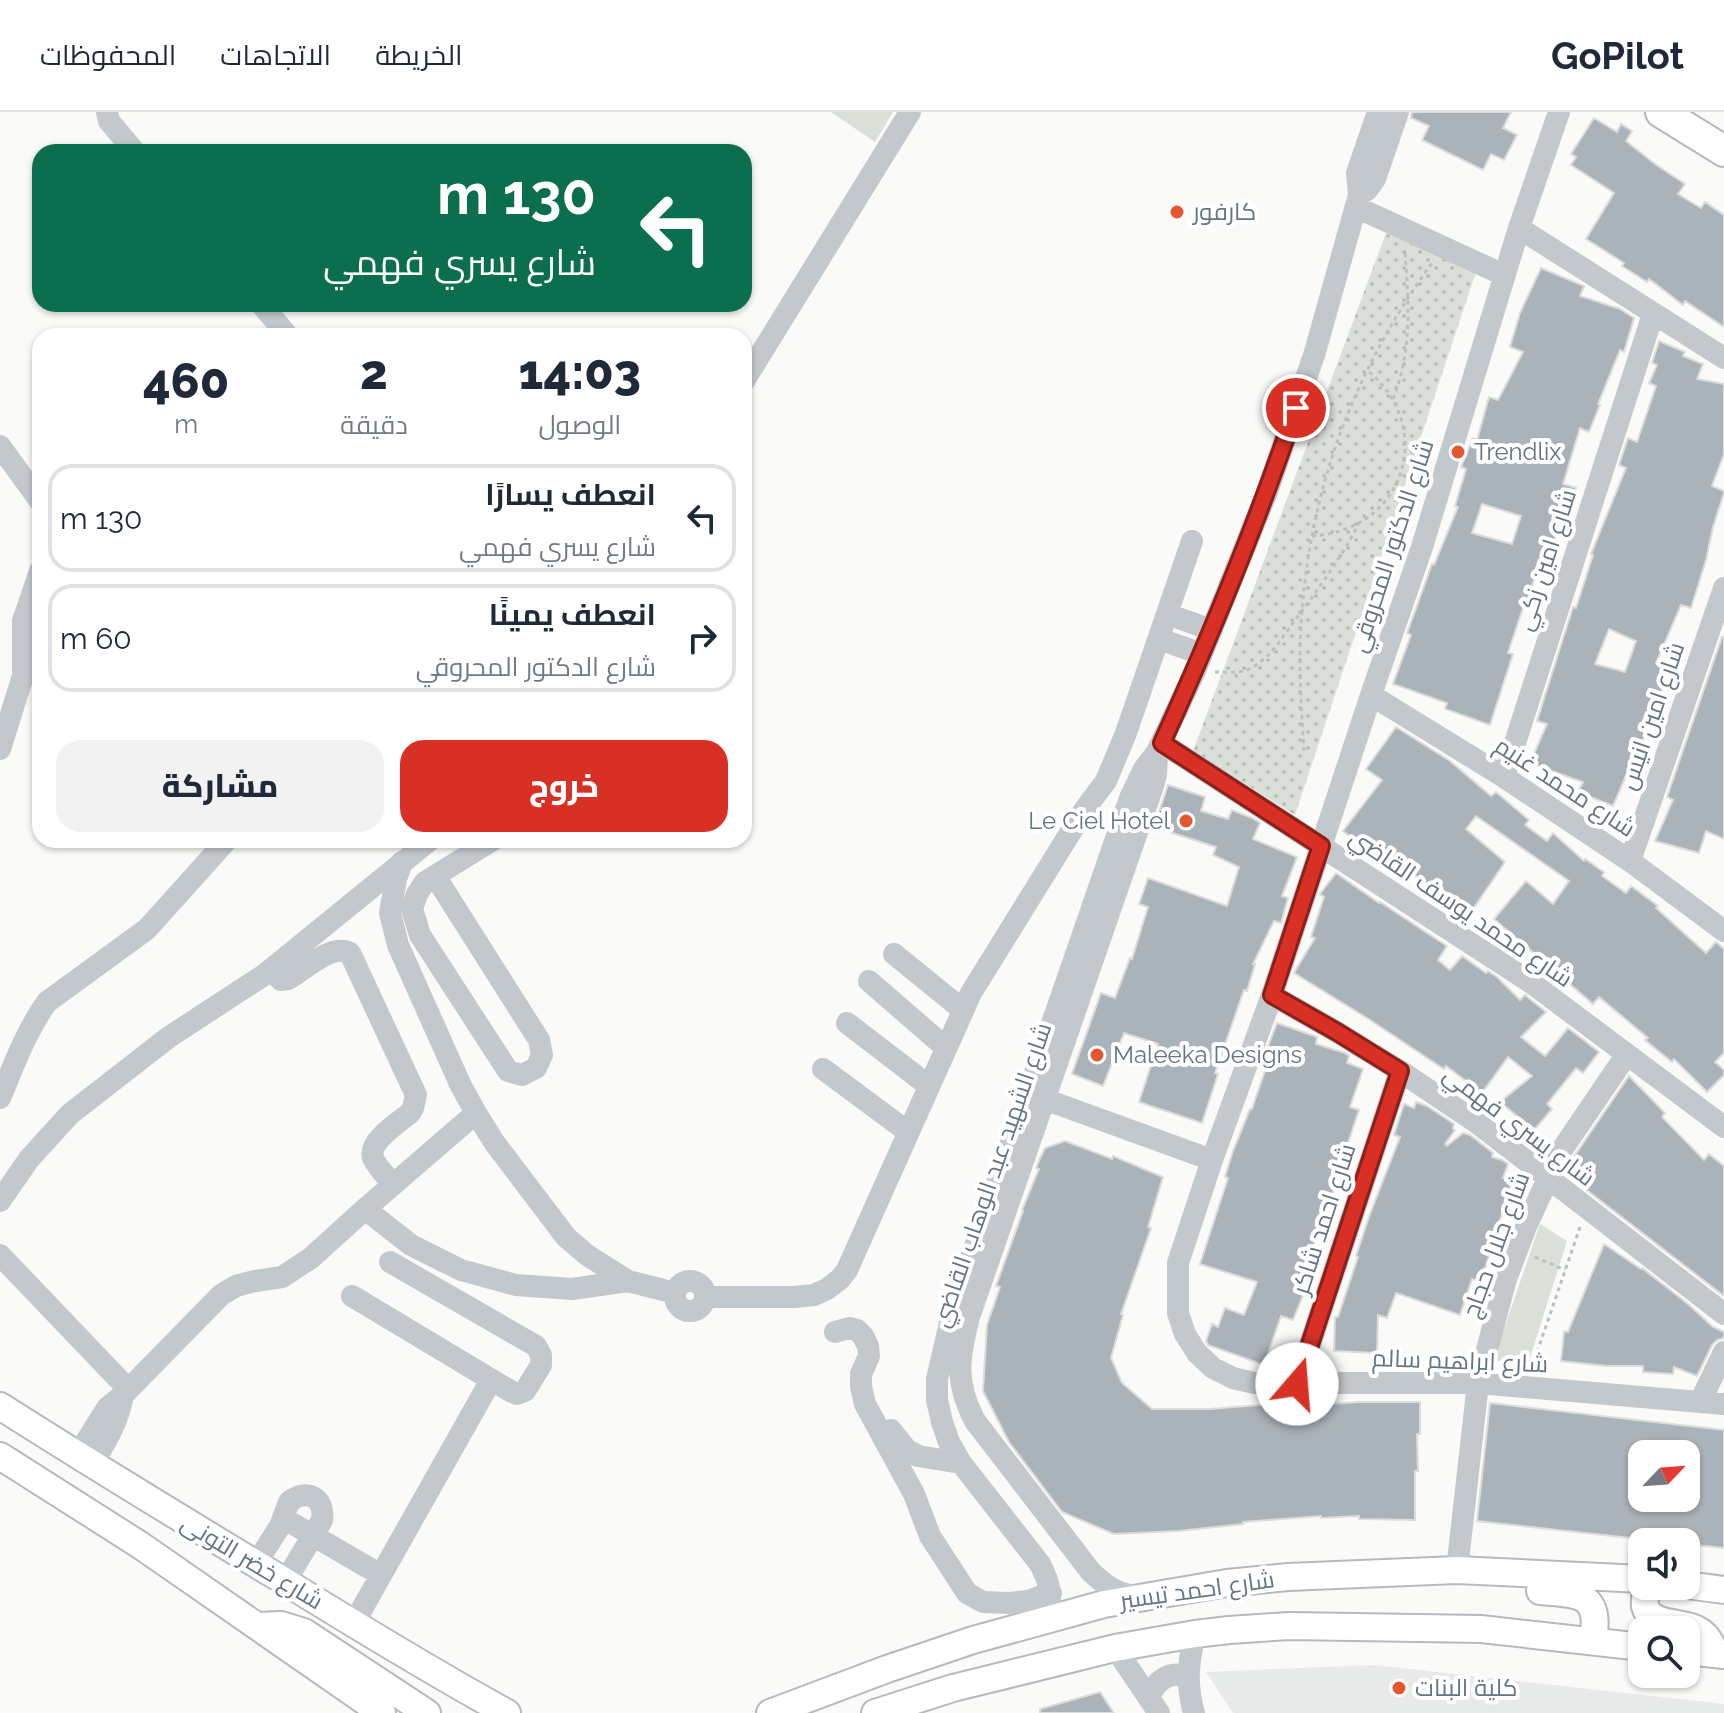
<!DOCTYPE html>
<html lang="ar">
<head>
<meta charset="utf-8">
<style>
  body { margin:0; font-family:Raleway,Cairo,sans-serif; background:#f2f2f3; color:#1f2937; direction:rtl; height:100vh; display:flex; flex-direction:column; font-size:30px; white-space:nowrap }
  * { box-sizing:border-box; margin:0 }
  p { font-size:26px; color:#747a83 }
  .icon { flex:none; width:44px; height:44px; fill:none; stroke:currentColor; stroke-width:2; stroke-linecap:round; stroke-linejoin:round }
  .map { position:relative; flex:1; overflow:hidden; direction:ltr }
  .side { position:absolute; left:32px; top:216px; width:720px; height:520px; display:flex; flex-direction:column; background:#fff; border-radius:24px; box-shadow:0 2px 6px #0004; direction:rtl }
  .side>* { flex:none }
  .top-card { position:absolute; left:32px; top:32px; width:720px; height:168px; border-radius:24px; box-shadow:0 2px 6px #0004; direction:rtl; background:#0b6e4f; color:#fff; overflow:hidden }
  .needle { width:52px; rotate:65deg }
  .tools { position:absolute; left:1628px; top:1328px; display:grid; gap:16px }
  .tools a { display:grid; place-items:center; width:72px; height:72px; border-radius:16px; background:#fff; box-shadow:0 2px 6px #0004; font-size:40px }
  .pin { position:absolute; display:grid; place-items:center; width:68px; height:68px; color:#fff; margin:-34px; border:4px solid #fff; border-radius:50%; box-shadow:0 2px 8px #0007 }
  .me { position:absolute; width:88px; margin:-44px; rotate:18deg; stroke-linejoin:round; filter:drop-shadow(0 0 6px #0008) }
  .turn { display:flex; align-items:center; gap:28px; height:168px; padding:0 24px; font-size:36px }
  .turn .icon { width:104px; height:104px; stroke-width:2.5 }
  .turn b { display:block; font-size:56px; line-height:68px }
  .eta { display:flex; justify-content:space-evenly; align-items:center; height:136px; text-align:center }
  .eta b { font-size:48px; font-weight:800; line-height:56px }
  .button { display:flex; gap:16px; margin-top:auto; padding:16px 24px }
  .button a { flex:1; height:92px; border-radius:24px; background:#d93025; color:#fff; font-size:32px; font-weight:800; line-height:92px; text-align:center }
  .button a+a { background:#f2f2f3; color:#1f2937 }
  ul { padding:0; list-style:none }
  li { display:flex; align-items:center; gap:24px; height:108px; margin:0 16px 12px; padding:0 8px; border:4px solid #e0e1e3; border-radius:24px }
  li div { flex:1 }
  li b { display:block; font-size:30px }
  li em { font-style:normal }
  header { display:flex; align-items:center; gap:48px; box-sizing:border-box; height:112px; padding:0 40px; background:#fff; border-bottom:2px solid #e0e1e3 }
  header strong { font-size:38px }
  nav { display:flex; gap:44px; margin-inline-start:auto; font-size:28px }
  .map>svg:first-child { display:block }
</style>
</head>
<body>
<header>
<strong>GoPilot</strong>
<nav><a>الخريطة</a><a>الاتجاهات</a><a>المحفوظات</a></nav>
</header>
<div class="map">
<svg width="1724" height="1601" viewBox="0 0 1724 1601">
  <defs>
    <pattern id="grass-dots" width="8" height="8" patternUnits="userSpaceOnUse" patternTransform="scale(2)"><rect width="8" height="8" fill="#dadfd7"/><path d="M2 2h.1M6 6h.1" fill="none" stroke="#b4b9b4" stroke-width="1.8" stroke-linecap="round"/></pattern>
  </defs>
  <rect width="100%" height="100%" fill="#fafaf8"/>
  <path fill="#e8e9e9" d="M1374,1553L1724,1592V1601H1233L1206,1560Z"/>
  <path fill="url(#grass-dots)" d="M1386,121L1476,160L1295,703L1193,639Z"/>
  <path fill="#dadfd7" d="M831,0H893L875,30Z
    M1540,1112L1567,1129L1529,1249H1493Z"/>
  <path fill="#aab3b9" stroke="#dcdcda" stroke-width="2" fill-rule="evenodd" d="M1412,0H1511L1503,16L1517,23L1504,48L1491,42L1483,58L1422,28L1429,14L1411,6Z
    M1594,6L1617,20L1621,12L1632,19L1626,29L1655,52L1685,72L1678,82L1701,96L1705,90L1724,103V215L1685,189L1683,193L1649,167L1647,170L1622,154L1624,151L1586,127L1614,81L1571,53L1576,45L1571,42Z
    M1541,156L1584,174L1580,184L1620,197L1634,206L1624,240L1620,238L1598,292L1600,293L1589,320L1580,316L1563,372L1576,376L1565,409L1561,408L1548,448L1541,445L1528,487H1526L1508,541L1513,542L1490,613L1445,597L1447,591L1393,572L1411,523L1407,521L1417,494L1432,452L1434,453L1458,395L1455,394L1466,357L1461,355L1463,350L1473,326L1477,328L1489,285L1498,288L1523,240L1510,235L1520,201ZM1482,392L1521,404L1512,432L1472,421Z
    M1659,229L1685,240L1683,244L1703,252L1697,267L1724,272V342L1712,374L1724,379V381L1713,415L1706,448L1691,496L1681,493L1656,551L1669,555L1661,581L1658,580L1635,653L1631,652L1613,694L1578,680L1583,670L1530,651L1547,612L1537,609L1573,495L1576,496L1593,443L1591,442L1626,356L1619,353L1628,326L1637,330L1656,274L1649,271L1657,253L1652,251ZM1609,517L1636,529L1625,560L1595,552Z
    M1722,525H1724V727L1706,719L1699,741L1655,729L1673,688L1667,685Z
    M1396,615L1450,649L1491,684L1496,680L1529,708L1525,713L1547,729L1553,721L1584,749L1585,747L1604,760L1602,764L1626,781L1631,774L1658,794L1656,796L1706,841L1716,830L1724,837V941L1715,950L1724,958V963L1707,980L1674,947L1672,950L1645,928L1648,926L1599,885L1593,892L1494,807L1526,769L1553,792L1569,769L1476,704L1466,717L1505,750L1469,803V800L1441,781L1440,782L1414,763L1412,765L1367,738L1343,719L1382,668L1366,657Z
    M1168,673L1205,685L1201,699L1228,707L1232,698L1252,706L1260,711L1253,727L1297,745L1282,784L1288,786L1281,811L1274,809L1253,852H1255L1247,879L1244,878L1215,961L1218,962L1202,1011L1139,990L1158,932L1124,921L1103,974L1072,962L1101,881L1115,886L1130,846L1132,847L1148,795L1139,792L1148,766L1227,794L1239,755L1213,743L1216,735L1154,715Z
    M1336,761L1379,791L1380,790L1447,834L1438,848L1450,858L1462,844L1486,861L1488,859L1497,865L1520,888L1525,883L1541,896L1546,900L1521,925L1545,944L1568,916L1599,940L1583,961L1576,956L1547,992L1552,997L1534,1018L1500,990L1532,964L1508,945L1482,981L1446,954L1444,957L1367,906L1294,861L1315,826L1311,825L1324,785L1320,782Z
    M1277,911L1317,925L1316,932L1345,941L1349,944L1347,951L1363,957L1350,995L1359,998L1347,1034L1351,1036L1343,1063L1340,1062L1309,1145L1317,1149L1293,1208L1281,1204L1264,1253L1208,1233L1206,1229L1212,1212L1218,1215L1225,1196L1244,1203L1257,1170L1200,1152L1228,1066L1225,1065L1233,1039L1250,997H1252L1270,944L1265,942Z
    M1629,964L1665,1001L1662,1005L1704,1048L1709,1042L1724,1054V1184L1566,1062L1571,1049Z
    M1416,990L1427,994L1454,1012L1453,1017L1455,1018L1445,1032L1447,1034L1463,1021L1470,1023L1493,1041L1492,1045L1502,1048L1508,1052L1503,1066L1512,1069L1481,1170L1472,1167L1460,1203L1396,1181L1387,1206L1378,1203L1377,1241L1334,1239L1335,1205H1338L1358,1145L1356,1144L1370,1102L1400,1025L1394,1023L1404,992L1414,996Z
    M1065,1029L1112,1047L1113,1044L1163,1065L1148,1115L1151,1116L1121,1202L1123,1203L1111,1246L1122,1271L1152,1297H1210L1272,1292L1311,1293L1360,1290H1420V1322H1417L1418,1359H1415V1408L1359,1407V1404L1321,1406V1404L1243,1410V1412L1178,1419L1114,1422L1062,1400L1009,1330L983,1279L987,1213L1000,1175L996,1174L1023,1099L1022,1098L1039,1057L1036,1056L1037,1053L1045,1036Z
    M1604,1132L1641,1157L1642,1156L1688,1192L1713,1215L1724,1220V1226L1717,1228L1712,1233L1697,1264L1674,1255L1673,1262L1643,1260V1254H1607L1561,1249L1564,1219L1568,1220Z
    M1490,1291L1724,1318V1436L1686,1432V1430H1667L1477,1409ZM1640,1342H1688L1686,1386H1634Z
    M1100,1580L1114,1601H1040V1597Z"/>
  <g fill="none" stroke-linecap="round" stroke-linejoin="round">
    <g stroke="#b5babe" stroke-width="30">
      <path id="major" d="M0,1294C91,1352 183,1408 276,1464C352,1511 429,1558 507,1601
        M0,1344L140,1433L382,1601
        M1686,1473L1724,1478
        M1647,1474C1646,1480 1644,1488 1645,1494C1650,1514 1681,1509 1696,1517C1707,1522 1712,1532 1715,1542
        M1540,1479C1580,1482 1601,1481 1593,1529
        M258,1514L281,1513L304,1520L427,1601
        M1686,1539L1724,1543
        M770,1601L887,1557L973,1528L1104,1492L1227,1471L1288,1465L1457,1458L1642,1467
        M875,1601L953,1576L1115,1536L1195,1522L1229,1518L1289,1514L1481,1517L1642,1535"/>
    </g>
    <g stroke="#b4b9bd" stroke-width="34">
      <path id="highway" d="M1661,0L1724,39"/>
    </g>
    <path stroke="#bbbfc2" stroke-width="3" stroke-dasharray="4 4" stroke-linecap="butt" d="M1393,287C1412,240 1409,191 1405,141
      M1312,424C1404,419 1438,316 1367,258
      M1215,560C1227,560 1239,562 1251,556C1270,546 1281,527 1293,511C1317,479 1340,447 1359,412
      M1304,639C1301,593 1298,545 1302,499C1312,370 1356,256 1432,151
      M1535,1145L1565,1158
      M1532,1255L1580,1115"/>
    <path stroke="#c3c8cc" stroke-width="22" d="M107,0L109,9L135,40
      M1559,0L1519,116L1422,435L1371,583L1272,883L1212,1048L1178,1151V1201L1185,1222L1197,1241L1213,1256L1233,1266L1254,1271H1478L1724,1292
      M1359,83L1367,78L1375,67L1398,0
      M1356,95L1504,163
      M1519,116L1724,246
      M261,192L288,224
      M744,269L910,0
      M0,334L40,389
      M1167,502L1212,518
      M1159,527L1202,542
      M1371,583L1504,665L1630,749L1724,819
      M1162,631L1533,872L1724,1015
      M0,637L23,564V509L40,459
      M1504,665L1653,202
      M1630,749L1724,476
      M402,750L396,767L390,801L398,833L461,974L476,1001L494,1030L566,1125L587,1143L628,1169L675,1181
      M435,764L539,928L542,943L536,956L522,963L508,959L420,823L412,797L417,782L425,770L493,728
      M894,842L963,898
      M271,858L281,868L288,867C305,858 331,831 350,841L416,983L413,996L410,1001C398,1011 368,1029 373,1046C376,1054 387,1065 393,1072
      M869,869L946,936
      M1272,883L1337,920L1400,959L1476,1010L1724,1202
      M847,911L929,974
      M823,957L908,1020
      M0,986C14,953 26,919 47,890L147,817L227,728
      M1044,987L1212,1048
      M0,1089L29,1047L70,1002L169,925L264,863L430,728
      M365,1097L411,1133L461,1158L516,1173L572,1177L628,1169
      M0,1143L128,1277
      M675 1184a15 15 0 1 1 30 0a15 15 0 1 1-30 0Z
      M352,1184L512,1280L517,1282L525,1279L541,1253V1243L536,1234L390,1150
      M705,1185H794L814,1183L827,1177L840,1167L847,1158L971,881L1085,697L1106,669L1126,621L1192,429
      M835,1220L849,1216L857,1218L863,1224L868,1234L869,1244L861,1262V1274L865,1292L914,1382L930,1424L967,1481L983,1490L1008,1491L1028,1489L1051,1481
      M1297,1272L1400,959
      M1700,1290L1724,1240
      M891,1318L907,1338L918,1344L961,1351
      M77,1344L107,1296L123,1283L221,1183L236,1174L255,1169L282,1165L311,1146L365,1097L476,1001
      M92,1353C106,1329 118,1311 123,1283
      M283,1406L381,1463
      M256,1452L280,1414L289,1390C307,1376 325,1385 322,1408L285,1470
      M1457,1458L1478,1271L1506,1167L1525,1117L1559,1042L1627,942
      M1140,1484C1119,1484 1106,1474 1091,1460L975,1309C954,1269 959,1247 969,1205L1152,677L1156,663L1157,642
      M1045,1507C1054,1487 1050,1471 1040,1452L961,1351L949,1330L942,1310L937,1288V1267L953,1198L1130,686L1144,657L1157,640L1195,559L1267,380L1315,240L1359,83L1357,61L1378,0
      M354,1511L491,1268
      M1115,1536L1159,1601
      M1149,1587C1155,1568 1169,1559 1188,1564
      M1194,1601C1186,1573 1188,1550 1195,1522"/>
    <use href="#major" stroke="#fff" stroke-width="26"/>
    <use href="#highway" stroke="#fff" stroke-width="30"/>
  </g>
  <g fill="none" stroke-linecap="round" stroke-linejoin="round">
    <g stroke="#8d1f18" stroke-width="20">
      <path id="route" d="M1296,296C1257,411 1212,521 1162,631L1321,734L1272,883L1337,920L1400,959L1297,1272"/>
    </g>
    <use href="#route" stroke="#d93025" stroke-width="14"/>
  </g>
  <g fill="#e4572e" stroke="#fff" stroke-width="3">
    <circle cx="1177" cy="100" r="8"/>
    <circle cx="1458" cy="340" r="8"/>
    <circle cx="1186" cy="709" r="8"/>
    <circle cx="1097" cy="943" r="8"/>
    <circle cx="1399" cy="1576" r="8"/>
  </g>
  <g text-anchor="middle" stroke-width="8" stroke-linejoin="round" paint-order="stroke">
    <g font-size="24" fill="#657683" stroke="#fff" text-anchor="start">
      <text x="1193" y="108">كارفور</text>
      <text x="1474" y="348">Trendlix</text>
      <text x="1170" y="717" text-anchor="end">Le Ciel Hotel</text>
      <text x="1113" y="951">Maleeka Designs</text>
      <text x="1415" y="1584">كلية البنات</text>
    </g>
    <g font-size="24" fill="#657683" stroke="#fff">
      <text transform="translate(1392 434) rotate(-72)" y="8">شارع الدكتور المحروقي</text>
      <text transform="translate(1546 448) rotate(-72)" y="8">شارع امين زكي</text>
      <text transform="translate(1652 604) rotate(-71)" y="8">شارع امين انيس</text>
      <text transform="translate(1565 675) rotate(33)" y="8">شارع محمد غنيم</text>
      <text transform="translate(1461 796) rotate(34)" y="8">شارع محمد يوسف القاضي</text>
      <text transform="translate(1519 1014) rotate(37)" y="8">شارع يسري فهمي</text>
      <text transform="translate(992 1063) rotate(-71)" y="8">شارع الشهيد عبد الوهاب القاضي</text>
      <text transform="translate(1324 1107) rotate(-72)" y="8">شارع احمد شاكر</text>
      <text transform="translate(1496 1133) rotate(-70)" y="8">شارع جلال حجاج</text>
      <text transform="translate(1460 1249) rotate(2)" y="8">شارع ابراهيم سالم</text>
      <text transform="translate(252 1450) rotate(31)" y="8">شارع خضر التونى</text>
      <text transform="translate(1197 1478) rotate(-8)" y="8">شارع احمد تيسير</text>
    </g>
  </g>
</svg>
<div class="tools">
<a><svg class="needle" viewBox="-14 -14 28 28"><path d="M0-13l5 13h-10z" fill="#e53935"/><path d="M0 13l5-13h-10z" fill="#747a83"/></svg></a>
<a><svg class="icon" aria-label="sound" viewBox="0 0 24 24"><path d="M4 9h4l5-4v14l-5-4H4zM17 9q2 3 0 6"/></svg></a>
<a><svg class="icon" aria-label="search" viewBox="0 0 24 24"><circle cx="10" cy="10" r="6"/><path d="M15 15l6 6"/></svg></a>
</div>
<div class="pin" style="left:1296px;top:296px;background:#d93025"><svg class="icon" aria-label="arrive" viewBox="0 0 24 24"><path d="M6 21V4h12l-3 4 3 4H6"/></svg></div>
<svg class="me" style="left:1297px;top:1272px" viewBox="-20 -20 40 40"><circle r="19" fill="#fff"/><path d="M0-13L10 11 0 6-10 11z" fill="#d93025"/></svg>
<div class="top-card">
<div class="turn"><svg class="icon" aria-label="left" viewBox="0 0 24 24"><path d="M17 20v-9H6M10 6l-5 5 5 5"/></svg><div><b>130 m</b>شارع يسري فهمي</div></div>
</div>
<section class="side">
<div class="eta">
<div><b>14:03</b><p>الوصول</p></div>
<div><b>2</b><p>دقيقة</p></div>
<div><b>460</b><p>m</p></div>
</div>
<ul>
<li><svg class="icon" aria-label="left" viewBox="0 0 24 24"><path d="M17 20v-9H6M10 6l-5 5 5 5"/></svg><div><b>انعطف يسارًا</b><p>شارع يسري فهمي</p></div><em>130 m</em></li>
<li><svg class="icon" aria-label="right" viewBox="0 0 24 24"><path d="M7 20v-9h11M14 6l5 5-5 5"/></svg><div><b>انعطف يمينًا</b><p>شارع الدكتور المحروقي</p></div><em>60 m</em></li>
</ul>
<div class="button"><a>خروج</a><a>مشاركة</a></div>
</section>
</div>
</body>
</html>
